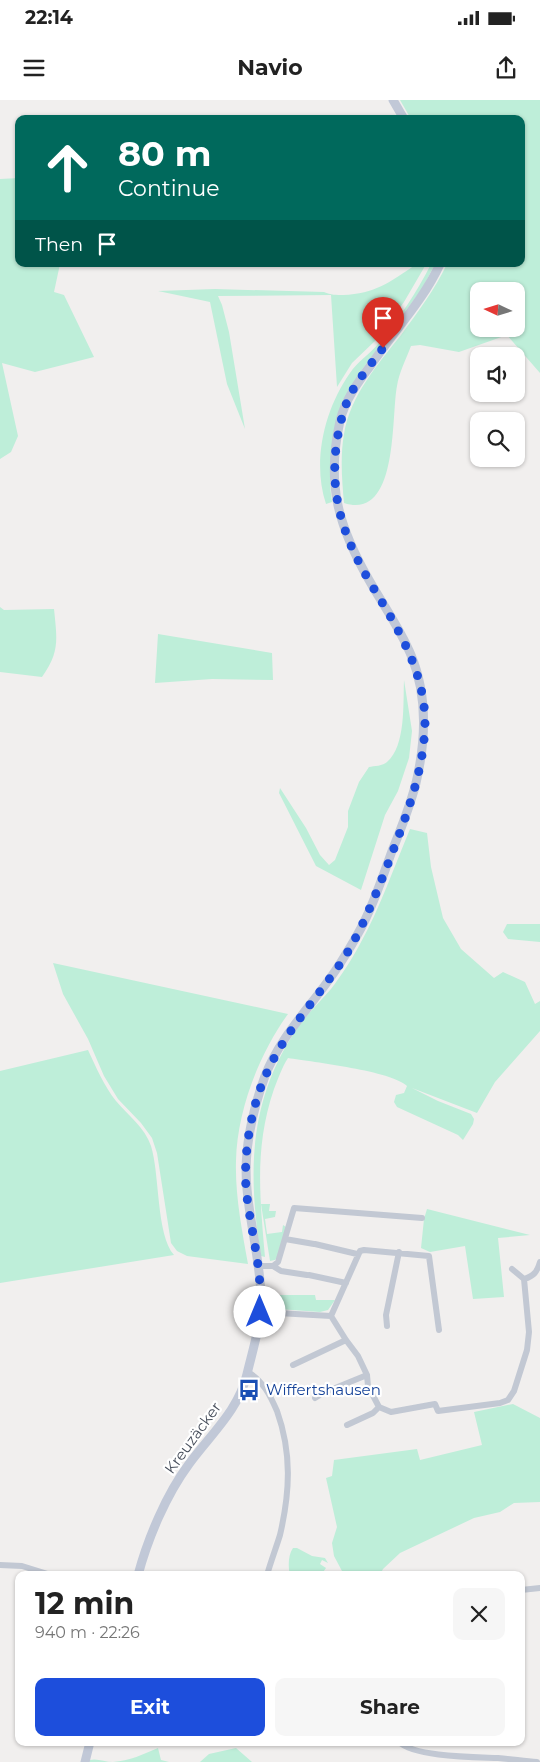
<!DOCTYPE html>
<html lang="en">
<head>
<meta charset="utf-8">
<style>
  body { margin:0; font-family:Montserrat,sans-serif; background:#f6f6f6; color:#222; height:100vh; display:flex; flex-direction:column; font-size:19px; white-space:nowrap }
  * { box-sizing:border-box; margin:0 }
  p { font-size:16px; color:#767676 }
  .icon { flex:none; width:28px; height:28px; fill:none; stroke:currentColor; stroke-width:2; stroke-linecap:round; stroke-linejoin:round }
  .map { position:relative; flex:1; overflow:hidden }
  .side { position:absolute; left:15px; top:1471px; width:510px; height:175px; display:flex; flex-direction:column; background:#fff; border-radius:10px; box-shadow:0 1px 4px #0004 }
  .side>* { flex:none }
  .top-card { position:absolute; left:15px; top:15px; width:510px; height:152px; border-radius:10px; box-shadow:0 1px 4px #0004; background:#00695c; color:#fff; overflow:hidden }
  .needle { width:32px; rotate:274deg }
  .tools { position:absolute; left:470px; top:182px; display:grid; gap:10px }
  .tools a { display:grid; place-items:center; width:55px; height:55px; border-radius:10px; background:#fff; box-shadow:0 1px 4px #0004; font-size:25px }
  .pin { position:absolute; display:grid; place-items:center; width:42px; height:42px; color:#fff; margin:-51px -21px; border-radius:50% 50% 50% 0; rotate:-45deg; box-shadow:0 0 5px #0007 }
  .pin .icon { rotate:45deg }
  .me { position:absolute; width:55px; margin:-28px; rotate:0deg; stroke-linejoin:round; filter:drop-shadow(0 0 4px #0008) }
  .turn { display:flex; align-items:center; gap:18px; height:105px; padding:0 20px; font-size:22px }
  .turn .icon { width:65px; height:65px; stroke-width:2.5 }
  .turn b { display:block; font-size:35px; line-height:42px }
  .then { display:flex; align-items:center; height:48px; padding:0 20px; background:#0003; gap:10px; font-size:19px }
  .round { display:grid; place-items:center; flex:none; width:52px; height:52px; border-radius:10px; background:#f6f6f6 }
  .summary { display:flex; align-items:center; justify-content:space-between; height:85px; padding:0 20px }
  h1 { font-size:30px; font-weight:700; line-height:38px }
  .cta { display:flex; gap:10px; margin-top:auto; padding:10px 20px }
  .cta a { flex:1; height:58px; border-radius:10px; background:#1d4edc; color:#fff; font-size:20px; font-weight:700; line-height:58px; text-align:center }
  .cta a+a { background:#f6f6f6; color:#222 }
  .status { display:flex; justify-content:space-between; align-items:center; height:35px; padding:0 25px; background:#fff; direction:ltr }
  .status svg { height:14px; fill:currentColor }
  header { display:flex; justify-content:space-between; align-items:center; height:65px; padding:0 20px; background:#fff; font-size:22px; font-weight:700 }
  .map>svg:first-child { display:block }
</style>
</head>
<body>
<div class="status"><b>22:14</b><svg viewBox="0 0 49 12"><path d="M0 12V9h3v3zM5 12V6h3v6zM10 12V3h3v9zM15 12V0h3v12zM26 1h20v11H26zM47 4h2v5h-2z"/></svg></div>
<header><svg class="icon" aria-label="menu" viewBox="0 0 24 24"><path d="M4 6h16M4 12h16M4 18h16"/></svg>Navio<svg class="icon" aria-label="share" viewBox="0 0 24 24"><path d="M12 15V3M7 8l5-5 5 5M5 13v7h14v-7"/></svg></header>
<div class="map">
<svg width="540" height="1662" viewBox="0 0 540 1662">
  <rect width="100%" height="100%" fill="#f1efee"/>
  <path fill="#beeed9" fill-rule="evenodd" d="M400,0H540V273L507,235L459,252L420,245L411,246C406,259 399,273 397,286C391,316 399,421 344,403C342,380 340,357 344,334C350,296 378,264 401,235C418,212 435,189 447,164H521V19H411ZM479,191H516V229H479Z
    M19,78V164H60L54,192L64,195L94,257L35,272L2,263L18,336L11,352L0,359V79Z
    M431,164H435L422,189L358,275L331,354L330,386L332,402L326,404C312,362 324,310 350,273C357,262 370,254 379,243C399,219 417,192 431,164Z
    M415,165L425,166L404,202L376,240L352,263L337,287L331,195L218,196L222,205L229,232L245,329L227,284L210,202L158,191L215,189L324,192C331,195 336,195 343,195C375,194 390,182 415,165Z
    M0,507L4,510L54,509C57,539 60,552 42,577L0,572Z
    M158,534L272,553L273,580L212,579L155,583Z
    M404,580L412,631L409,658L398,691L385,715L361,790L316,766L279,693L280,688L306,728L320,755L329,765L335,760L348,727V711L359,682L369,667C374,666 383,666 387,662C406,646 403,603 404,580Z
    M410,729L427,733L431,767L443,818L461,849L494,878L503,872L525,882L535,904L540,901V931L495,982L477,1013L412,988L438,1001L471,1014L474,1019L473,1024L463,1040L458,1035L397,1007L394,1002L396,995L404,993L407,986C392,971 313,962 288,958C282,967 278,979 274,989C254,1048 260,1097 265,1157L261,1156C248,1075 248,1004 294,933C304,917 319,903 331,889C341,876 352,859 360,844C380,808 394,767 410,729Z
    M507,824H540V842L508,839L503,832Z
    M53,863L288,914C259,954 237,1011 236,1061C235,1095 242,1130 248,1164L187,1156L177,1151L171,1143L157,1053L152,1038L141,1023L118,999L104,976L88,939L63,894Z
    M88,950C96,967 104,986 116,1001C128,1015 145,1028 151,1046C160,1075 156,1134 174,1155L0,1183V971Z
    M261,1104H270L269,1111H276L275,1117L265,1119L267,1134L282,1132L283,1125L286,1127L278,1156L275,1160L270,1161Z
    M427,1109L530,1135L498,1138L504,1197L473,1199L465,1146L430,1152L421,1148L424,1119Z
    M273,1195H315L316,1200H335L328,1210L320,1212L278,1209L273,1207Z
    M513,1304L540,1318V1402L514,1403L500,1412L474,1418L400,1453L383,1469L380,1475H347L342,1471L334,1456L332,1443L337,1427L326,1378L332,1376L334,1360L417,1349L420,1360L482,1345L474,1312Z
    M293,1448H297L312,1456L325,1458L328,1463L322,1460L320,1464L326,1468L321,1475H290C288,1467 288,1455 293,1448Z
    M158,1648L161,1660L169,1662H89L90,1660C97,1658 105,1662 113,1662C129,1661 144,1654 158,1648Z
    M236,1648L252,1662H200L209,1654Z"/>
  <g fill="none" stroke-linecap="round" stroke-linejoin="round">
    <path stroke="#c2c8d3" stroke-width="6" d="M285,1139L314,1144
      M315,1144L357,1154
      M258,1166H273L278,1162L294,1108L422,1118
      M273,1166L281,1171L307,1175
      M309,1175L346,1183
      M524,1179C534,1176 537,1172 540,1162
      M260,1212L331,1216L346,1240L358,1256L367,1275L368,1286L379,1307L391,1312L435,1304L438,1311L500,1303L508,1300L514,1291L527,1250L529,1232L524,1179L512,1169
      M331,1216L360,1151L364,1150L429,1156L439,1230
      M387,1226L386,1215L399,1152
      M293,1265L346,1240
      M248,1272C263,1281 270,1295 277,1311C292,1353 290,1392 280,1435C276,1448 271,1461 267,1475
      M315,1298L323,1293L367,1275
      M347,1325L373,1313L379,1307
      M0,1465L22,1466L51,1475
      M521,1490L540,1488
      M399,1642C414,1657 476,1657 498,1658C511,1659 524,1661 537,1662"/>
    <path stroke="#c1c8d7" stroke-width="9" d="M393,0L404,19
      M138,1475C148,1438 166,1395 189,1364C210,1335 239,1310 247,1274C253,1249 262,1221 261,1196C260,1160 250,1125 247,1089C243,1050 252,1012 265,976C282,932 317,901 341,862C350,848 359,833 366,818C376,797 384,773 392,751C401,729 410,706 416,683C426,640 428,596 411,555C400,528 383,505 369,480C338,426 326,383 340,321C345,300 358,282 371,265C394,231 423,201 440,164
      M85,1662L90,1642"/>
  </g>
  <g fill="none" stroke-linecap="round" stroke-linejoin="round">
    <path stroke="#1d4edc" stroke-width="9" stroke-dasharray="0 16.2" d="M260,1212C263,1170 250,1129 246,1088C244,1057 249,1024 258,995C276,942 307,911 338,867C359,837 372,803 386,769C404,722 424,674 425,623C425,571 397,527 371,484C343,437 329,395 337,340C340,324 343,310 350,295C359,278 372,263 383,248"/>
  </g>
  <defs>
    <g id="bus-bare" transform="scale(1.725)"><path d="M-5-6H5V4H4V6H2V4H-2V6H-4V4H-5ZM-3.5-4V0h7V-4ZM-3.5 1.2v1.5H-2V1.2ZM2 1.2v1.5H3.5V1.2Z" fill="#1a4fb4" stroke="#fff" stroke-width="2.5" paint-order="stroke"/></g>
  </defs>
  <g fill-rule="evenodd">
    <use href="#bus-bare" x="249" y="1290"/>
  </g>
  <g text-anchor="middle" stroke-width="4.5" stroke-linejoin="round" paint-order="stroke">
    <g font-size="15" fill="#164399" stroke="#fff" text-anchor="start">
      <text x="266" y="1295">Wiffertshausen</text>
    </g>
    <g font-size="15" fill="#474e5b" stroke="#fff">
      <text transform="translate(193 1338) rotate(-54)" y="5">Kreuzäcker</text>
    </g>
  </g>
</svg>
<div class="tools">
<a><svg class="needle" viewBox="-14 -14 28 28"><path d="M0-13l5 13h-10z" fill="#e53935"/><path d="M0 13l5-13h-10z" fill="#767676"/></svg></a>
<a><svg class="icon" aria-label="sound" viewBox="0 0 24 24"><path d="M4 9h4l5-4v14l-5-4H4zM17 9q2 3 0 6"/></svg></a>
<a><svg class="icon" aria-label="search" viewBox="0 0 24 24"><circle cx="10" cy="10" r="6"/><path d="M15 15l6 6"/></svg></a>
</div>
<div class="pin" style="left:383px;top:248px;background:#d93025"><svg class="icon" aria-label="arrive" viewBox="0 0 24 24"><path d="M6 21V4h12l-3 4 3 4H6"/></svg></div>
<svg class="me" style="left:260px;top:1212px" viewBox="-20 -20 40 40"><circle r="19" fill="#fff"/><path d="M0-13L10 11 0 6-10 11z" fill="#1d4edc"/></svg>
<div class="top-card">
<div class="turn"><svg class="icon" aria-label="ahead" viewBox="0 0 24 24"><path d="M12 20V5M6 11l6-6 6 6"/></svg><div><b>80 m</b>Continue</div></div>
<div class="then">Then<svg class="icon" aria-label="arrive" viewBox="0 0 24 24"><path d="M6 21V4h12l-3 4 3 4H6"/></svg></div>
</div>
<section class="side">
<div class="summary"><div><h1>12 min</h1><p>940 m · 22:26</p></div><a class="round"><svg class="icon" aria-label="close" viewBox="0 0 24 24"><path d="M6 6l12 12M18 6L6 18"/></svg></a></div>
<div class="cta"><a>Exit</a><a>Share</a></div>
</section>
</div>
</body>
</html>
